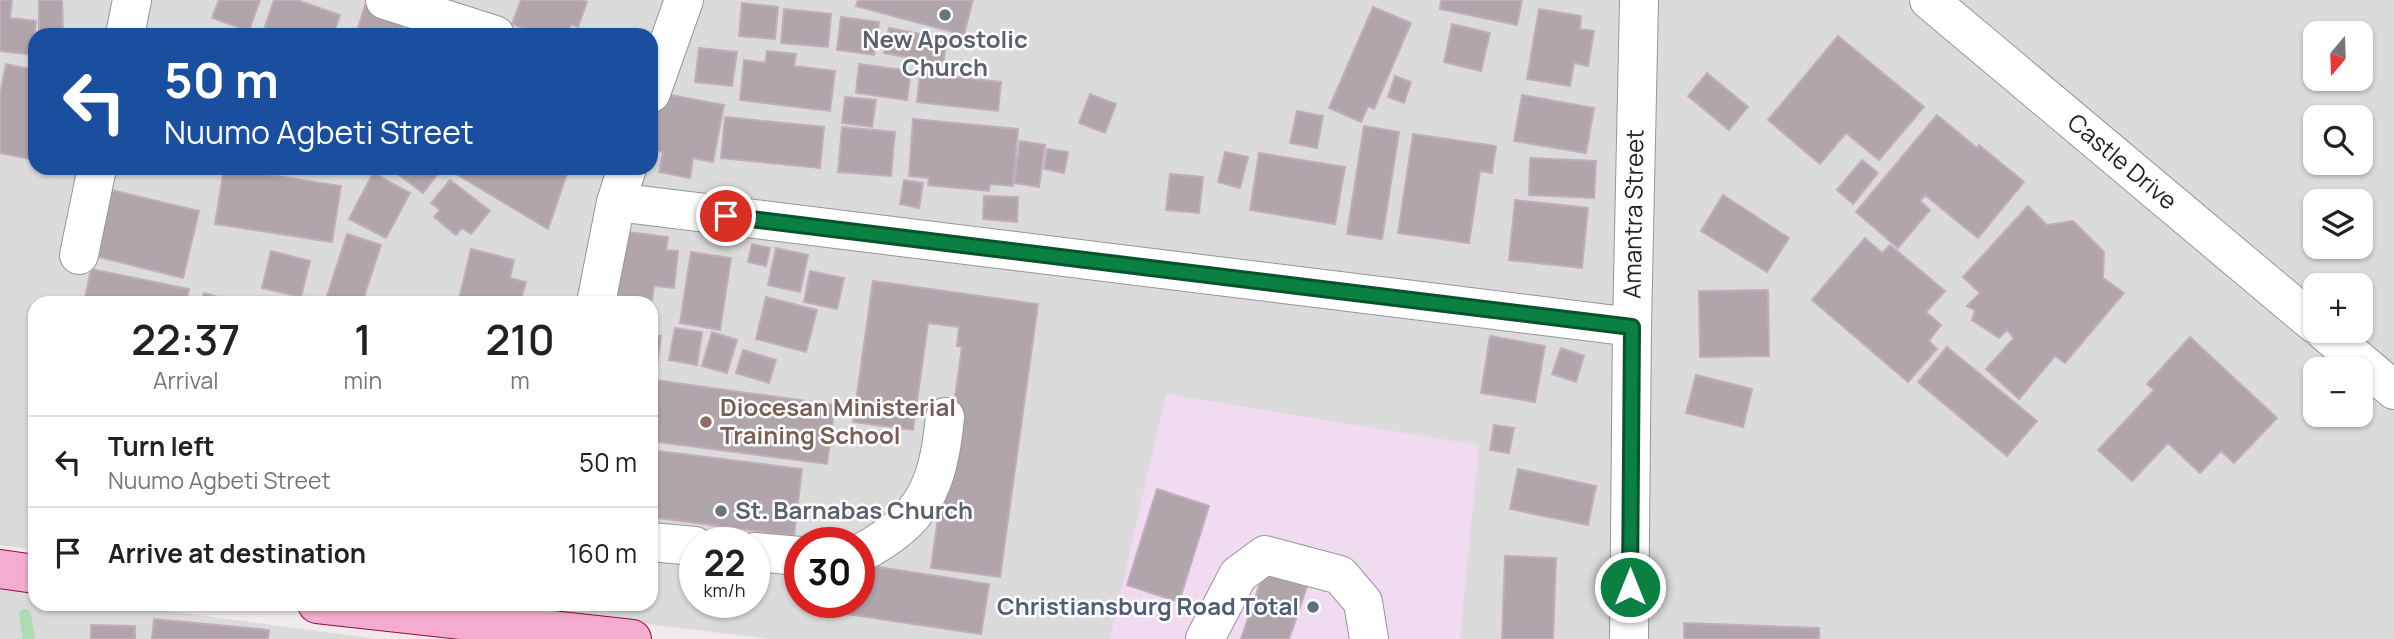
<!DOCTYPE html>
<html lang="en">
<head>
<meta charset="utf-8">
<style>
  body { margin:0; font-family:Manrope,sans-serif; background:#f6f6f6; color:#222; height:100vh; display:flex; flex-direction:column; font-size:26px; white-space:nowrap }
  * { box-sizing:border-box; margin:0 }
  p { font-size:23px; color:#767676 }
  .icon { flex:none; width:38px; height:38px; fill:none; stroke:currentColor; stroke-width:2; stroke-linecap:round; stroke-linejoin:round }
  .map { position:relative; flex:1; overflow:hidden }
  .side { position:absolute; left:28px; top:296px; width:630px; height:315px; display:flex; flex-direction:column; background:#fff; border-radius:21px; box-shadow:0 2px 5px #0004 }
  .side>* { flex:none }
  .top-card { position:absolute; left:28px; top:28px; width:630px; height:147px; border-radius:21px; box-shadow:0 2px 5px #0004; background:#1a4fa0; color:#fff; overflow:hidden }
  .needle { width:46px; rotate:199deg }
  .tools { position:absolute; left:2303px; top:21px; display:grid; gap:14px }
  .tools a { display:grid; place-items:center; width:70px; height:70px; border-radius:14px; background:#fff; box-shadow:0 2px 5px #0004; font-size:35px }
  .speed { position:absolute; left:679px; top:527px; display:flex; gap:14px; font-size:35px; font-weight:700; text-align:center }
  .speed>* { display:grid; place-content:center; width:91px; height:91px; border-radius:50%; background:#fff; box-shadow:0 2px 5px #0004; line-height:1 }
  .speed small { font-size:18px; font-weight:400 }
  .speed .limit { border:10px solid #d22; background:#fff; color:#111 }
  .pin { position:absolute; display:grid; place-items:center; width:60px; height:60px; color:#fff; margin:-30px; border:4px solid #fff; border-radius:50%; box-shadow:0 2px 7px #0007 }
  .me { position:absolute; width:77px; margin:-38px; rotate:0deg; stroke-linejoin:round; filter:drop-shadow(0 0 5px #0008) }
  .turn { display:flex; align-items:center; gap:24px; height:147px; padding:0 21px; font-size:32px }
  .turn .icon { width:91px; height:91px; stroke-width:2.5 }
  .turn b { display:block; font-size:49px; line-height:60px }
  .eta { display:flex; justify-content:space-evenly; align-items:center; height:119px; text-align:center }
  .eta b { font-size:42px; font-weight:600; line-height:49px }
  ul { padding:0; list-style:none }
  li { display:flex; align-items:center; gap:21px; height:91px; padding:0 21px; border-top:2px solid #e0e0e0 }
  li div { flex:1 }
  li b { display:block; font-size:26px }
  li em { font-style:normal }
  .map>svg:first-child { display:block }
</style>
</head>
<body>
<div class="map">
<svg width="2394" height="639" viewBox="0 0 2394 639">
  <rect width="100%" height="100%" fill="#f1eaed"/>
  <path fill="#dcdbdc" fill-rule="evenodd" d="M0,0H2394V639H771L480,604H651V303H35V550L0,545ZM2315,33H2361V79H2315ZM35,35H651V168H35ZM2315,117H2361V163H2315ZM2315,201H2361V247H2315ZM2315,285H2361V331H2315ZM2315,369H2361V415H2315ZM695,542H754V602H695ZM800,542H859V602H800Z
    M0,588L35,593V604H116L377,639H0Z"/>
  <path fill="#f0dbf0" d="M1166,394L1479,445L1460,639H1110Z"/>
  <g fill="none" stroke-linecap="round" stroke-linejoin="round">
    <path stroke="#afdab6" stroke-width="12" d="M25,615L29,639"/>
  </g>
  <path fill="#b0a5ab" stroke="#c2adba" stroke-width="2" d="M0,0H12L10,18L36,21L33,55L0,51Z
    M39,0H62L63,30H39Z
    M219,0H260L249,31L212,18Z
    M274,0H297L340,15L333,35H262Z
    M521,0H581L587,2L578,27L571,24L567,35H542L512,24Z
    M858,0H973L964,35L856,6Z
    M1441,0H1522L1517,25L1440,9Z
    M742,3L778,7L775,39L739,36Z
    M365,5L406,18L401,35H356Z
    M1373,7L1411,23L1374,109L1368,106L1361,122L1329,108Z
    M784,9L831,14L828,47L781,43Z
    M1539,9L1581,16L1580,29L1594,31L1588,66L1574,63L1570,86L1527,79Z
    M841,17L879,22L874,55L837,50Z
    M1452,24L1490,33L1481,71L1444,62Z
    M889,28L947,39L943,64L884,53Z
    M1838,36L1924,107L1879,160L1846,133L1820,164L1768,120Z
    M699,48L737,52L732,86L695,82Z
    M767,51L796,54L794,66L835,71L830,111L740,100L744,60L765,63Z
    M6,64L35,70V160L0,153V95Z
    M859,64L911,71L907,100L856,93Z
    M920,73L1001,82L998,111L917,102Z
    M1707,73L1748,107L1729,130L1688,96Z
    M1395,76L1411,82L1404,103L1388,97Z
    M660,93L724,105L713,162L693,158L690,178L659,172L663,152L651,150Z
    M1090,94L1116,104L1105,133L1079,123Z
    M1522,95L1594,108L1586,153L1514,141Z
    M845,97L876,100L872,127L842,123Z
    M1297,111L1323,116L1317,148L1290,143Z
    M1937,115L1977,148L1979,145L2024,182L1978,238L1925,195L1920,201L1930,210L1898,248L1856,212Z
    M725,117L824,127L820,168L721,158Z
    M913,119L1018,129L1013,186L990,184L989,191L928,185L929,178L909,176Z
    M1364,126L1399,132L1382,239L1347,234Z
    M842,127L895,132L891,176L838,172Z
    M1413,134L1496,146L1492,173L1480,171L1469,243L1398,233Z
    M1020,141L1045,145L1039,187L1014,183Z
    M1047,149L1068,152L1064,173L1044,169Z
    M1225,152L1248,157L1240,188L1218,182Z
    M1259,153L1345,167L1335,224L1250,210Z
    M1530,158L1596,161L1594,198L1529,195Z
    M1862,160L1878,173L1853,204L1837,190Z
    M224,168L341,186L332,242L215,224Z
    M390,168H436L440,171L423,193Z
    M445,168H569L548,229L456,174L445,170Z
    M373,173L410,193L386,238L349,219Z
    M1170,174L1203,177L1199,213L1166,210Z
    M450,180L490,211L471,234L462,228L456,235L434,217L440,210L431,203Z
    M904,180L923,183L919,208L900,204Z
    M107,189L199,211L183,278L91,255Z
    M1723,195L1789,238L1767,272L1701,231Z
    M984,196L1018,197L1017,222L983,219Z
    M1515,200L1588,208L1582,268L1509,260Z
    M2028,206L2047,225L2073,221L2104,252L2103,278L2124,293L2065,363L2055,356L2019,399L1986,369L2014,338L2007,330L1999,338L1972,320L1975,310L1967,306L1980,293L1963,277Z
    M628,232L668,237L666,250L678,251L674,288L654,286L652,300L607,295Z
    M347,234L381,245L362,303H327L325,302Z
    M1865,238L1882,253L1890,245L1945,291L1926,312L1941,325L1929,341L1937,349L1908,382L1812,300Z
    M752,244L770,248L766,266L748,262Z
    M776,248L808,255L800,292L768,285Z
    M471,249L514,260L510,278L526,282L520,303H458Z
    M271,251L310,261L301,297L262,288Z
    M691,252L731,258L720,330L680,323Z
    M91,269L189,289L186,303H84Z
    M810,271L844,278L837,309L804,302Z
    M873,281L1038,304L1000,577L931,568L962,347L957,346L959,327L928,323L913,430L853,422Z
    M1768,290L1769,356L1700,357L1699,291Z
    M204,293L238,303H201Z
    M766,297L817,310L806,352L756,339Z
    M675,328L702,332L697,365L669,360Z
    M712,332L737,340L727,373L702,366Z
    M651,335L661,336L655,380L835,405L827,464L651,441Z
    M1490,336L1545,346L1535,402L1481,393Z
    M2190,337L2277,418L2234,463L2221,451L2200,473L2168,443L2132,481L2098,450L2154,390L2147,384Z
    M1947,347L2037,421L2007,456L1918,382Z
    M1561,348L1584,356L1576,382L1552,374Z
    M743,350L776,360L769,383L736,373Z
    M1696,375L1752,389L1743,427L1686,413Z
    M1494,425L1514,428L1509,453L1490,450Z
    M651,450L802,469L794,536L651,517Z
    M1518,469L1596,486L1588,525L1510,509Z
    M1157,489L1209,506L1179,602L1127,585Z
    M1505,556L1556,558L1553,639H1502Z
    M1268,560L1311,575L1289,639H1241Z
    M859,564L989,584L981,634L826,611L827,602H859Z
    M154,619L269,630L268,639H152Z
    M1684,623L1819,628V639H1684Z
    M91,625L135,626V639H91Z"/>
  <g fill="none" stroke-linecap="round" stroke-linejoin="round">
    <g stroke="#969696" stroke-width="40">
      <path id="minor" d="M385,0L495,35
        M1929,0L2315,324
        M125,35L132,0
        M651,93L684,0
        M616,202L1632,327
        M79,255L97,168
        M596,303L616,202L627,168
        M2324,331L2394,390
        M651,542L695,546
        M754,552L800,556
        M859,554C924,520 938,487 945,417
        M1205,639L1238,575L1265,555L1340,575L1363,602L1369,639
        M1629,639L1632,327L1639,0"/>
    </g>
    <g stroke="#920e40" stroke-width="40">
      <path id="major" d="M0,569L35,574
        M317,604L632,639"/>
    </g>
    <use href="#minor" stroke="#fff" stroke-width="38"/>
    <use href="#major" stroke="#f4accf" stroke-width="38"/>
  </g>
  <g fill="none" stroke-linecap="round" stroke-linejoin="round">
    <g stroke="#07532c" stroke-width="18">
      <path id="route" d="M726,216L1632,327L1630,587"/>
    </g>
    <use href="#route" stroke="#0b8043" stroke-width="12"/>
  </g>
  <g fill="#6b7280" stroke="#fff" stroke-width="2.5">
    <circle cx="945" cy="15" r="7"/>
    <circle cx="721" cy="511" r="7"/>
  </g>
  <circle fill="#8d6e63" stroke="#fff" stroke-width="2.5" cx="706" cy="422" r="7"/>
  <circle fill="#5c6f8a" stroke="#fff" stroke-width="2.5" cx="1313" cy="607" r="7"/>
  <g text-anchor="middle" stroke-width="5" stroke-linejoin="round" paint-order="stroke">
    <g font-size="24" font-weight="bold" fill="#5b616d" stroke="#fff">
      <text x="945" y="48">New Apostolic<tspan x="945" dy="28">Church</tspan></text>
      <text x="735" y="519" text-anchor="start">St. Barnabas Church</text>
    </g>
    <g font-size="24" fill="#222" stroke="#fff">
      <text transform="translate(2122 162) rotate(40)" y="8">Castle Drive</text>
      <text transform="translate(1634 214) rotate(-89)" y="8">Amantra Street</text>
    </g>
    <g font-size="24" font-weight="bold" fill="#785e54" stroke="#fff" text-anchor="start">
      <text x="720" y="416">Diocesan Ministerial<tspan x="720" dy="28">Training School</tspan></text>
    </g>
    <g font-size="24" font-weight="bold" fill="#4e5e75" stroke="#fff" text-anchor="end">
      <text x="1299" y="615">Christiansburg Road Total</text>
    </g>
  </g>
</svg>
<div class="tools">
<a><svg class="needle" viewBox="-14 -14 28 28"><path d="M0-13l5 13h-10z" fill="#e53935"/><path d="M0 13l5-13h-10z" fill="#767676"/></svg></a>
<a><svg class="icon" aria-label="search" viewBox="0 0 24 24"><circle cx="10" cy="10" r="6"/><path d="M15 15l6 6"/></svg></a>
<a><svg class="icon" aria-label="layers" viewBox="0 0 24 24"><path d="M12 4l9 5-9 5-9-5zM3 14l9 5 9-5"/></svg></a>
<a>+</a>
<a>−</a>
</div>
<div class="speed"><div>22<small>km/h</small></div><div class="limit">30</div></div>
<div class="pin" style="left:726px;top:216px;background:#d93025"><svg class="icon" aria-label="arrive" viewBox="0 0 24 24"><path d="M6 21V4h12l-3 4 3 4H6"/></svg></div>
<svg class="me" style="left:1630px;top:587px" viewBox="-20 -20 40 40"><circle r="17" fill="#0b8043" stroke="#fff" stroke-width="3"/><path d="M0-11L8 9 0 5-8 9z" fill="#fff"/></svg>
<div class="top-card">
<div class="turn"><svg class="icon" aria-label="left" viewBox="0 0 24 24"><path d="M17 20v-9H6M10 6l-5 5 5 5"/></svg><div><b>50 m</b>Nuumo Agbeti Street</div></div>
</div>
<section class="side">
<div class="eta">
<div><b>22:37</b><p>Arrival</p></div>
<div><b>1</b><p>min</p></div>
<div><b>210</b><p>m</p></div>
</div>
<ul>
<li><svg class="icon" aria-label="left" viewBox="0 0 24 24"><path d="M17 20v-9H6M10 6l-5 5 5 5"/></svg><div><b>Turn left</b><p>Nuumo Agbeti Street</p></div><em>50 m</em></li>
<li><svg class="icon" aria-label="arrive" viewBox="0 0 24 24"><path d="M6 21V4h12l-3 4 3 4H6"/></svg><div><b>Arrive at destination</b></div><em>160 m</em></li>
</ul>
</section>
</div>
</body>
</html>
